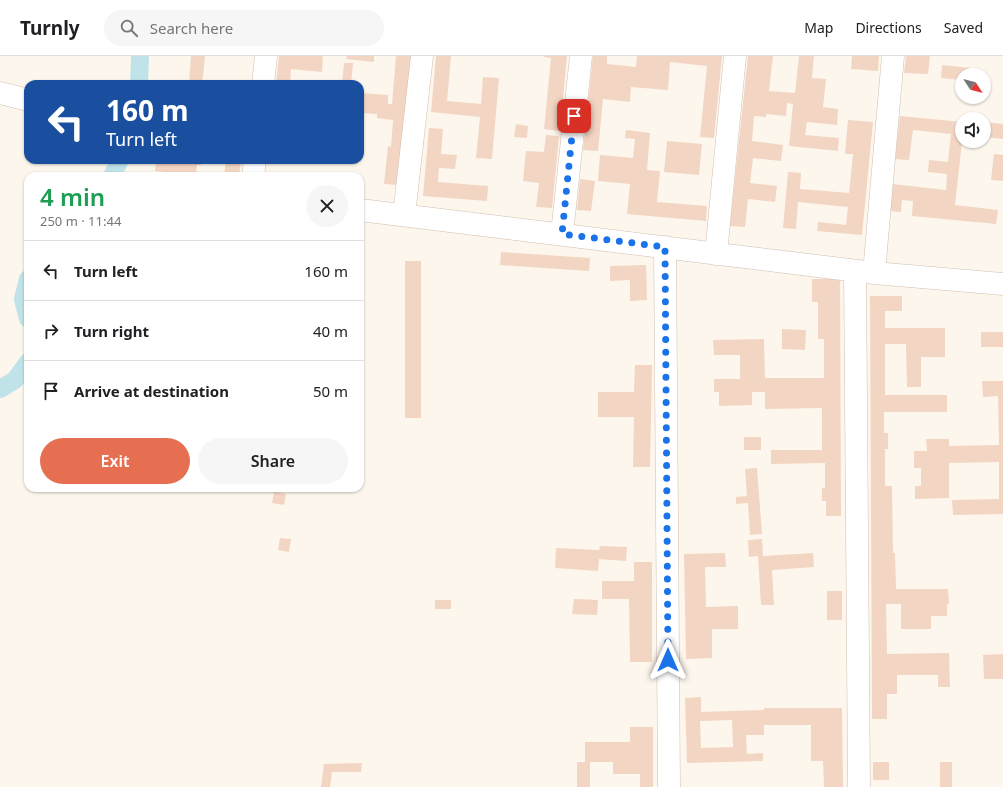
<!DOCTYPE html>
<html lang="en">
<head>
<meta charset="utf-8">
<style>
  body { margin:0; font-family:"Noto Sans",sans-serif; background:#f6f6f6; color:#202124; height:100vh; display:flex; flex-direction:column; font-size:15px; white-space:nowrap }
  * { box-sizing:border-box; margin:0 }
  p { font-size:13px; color:#757577 }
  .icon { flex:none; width:22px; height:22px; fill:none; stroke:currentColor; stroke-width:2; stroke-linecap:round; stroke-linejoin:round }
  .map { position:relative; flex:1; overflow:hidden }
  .drawer { position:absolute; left:24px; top:116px; width:340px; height:320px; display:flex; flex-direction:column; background:#fff; border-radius:12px; box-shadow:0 1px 3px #0004 }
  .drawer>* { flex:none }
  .top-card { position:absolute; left:24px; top:24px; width:340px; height:84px; border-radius:12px; box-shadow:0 1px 3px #0004; background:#1a4fa0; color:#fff; overflow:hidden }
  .needle { width:26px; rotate:126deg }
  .tools { position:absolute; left:955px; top:12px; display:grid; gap:8px }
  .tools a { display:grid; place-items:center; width:36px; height:36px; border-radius:50%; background:#fff; box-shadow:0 1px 3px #0004; font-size:20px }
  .pin { position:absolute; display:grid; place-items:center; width:34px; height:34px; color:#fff; margin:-17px; border-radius:8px; box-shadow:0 2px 6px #0006 }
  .me { position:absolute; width:44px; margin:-22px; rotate:0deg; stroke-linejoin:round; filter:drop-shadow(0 0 3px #0008) }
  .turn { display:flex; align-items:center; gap:14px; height:84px; padding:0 16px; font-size:18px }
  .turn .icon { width:52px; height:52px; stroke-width:2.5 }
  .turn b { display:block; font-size:28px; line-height:34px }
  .round { display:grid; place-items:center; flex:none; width:42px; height:42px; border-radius:21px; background:#f6f6f6 }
  .overview { display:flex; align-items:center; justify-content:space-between; height:68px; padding:0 16px }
  h1 { font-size:24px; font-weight:600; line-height:30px; color:#1e9e55 }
  .primary-button { display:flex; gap:8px; margin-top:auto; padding:8px 16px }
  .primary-button a { flex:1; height:46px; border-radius:24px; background:#e76f51; color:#fff; font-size:16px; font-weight:600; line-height:46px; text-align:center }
  .primary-button a+a { background:#f6f6f6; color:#202124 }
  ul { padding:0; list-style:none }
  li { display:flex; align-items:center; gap:12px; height:60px; padding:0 16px; border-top:1px solid #e0e0e0 }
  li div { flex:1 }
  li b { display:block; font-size:15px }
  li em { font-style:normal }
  header { display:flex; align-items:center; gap:24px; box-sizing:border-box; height:56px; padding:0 20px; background:#fff; border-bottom:1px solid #e0e0e0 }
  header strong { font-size:19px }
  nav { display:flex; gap:22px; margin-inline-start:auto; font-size:14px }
  .search { width:280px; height:36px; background:#f6f6f6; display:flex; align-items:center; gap:10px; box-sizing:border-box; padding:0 14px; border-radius:22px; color:#757577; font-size:15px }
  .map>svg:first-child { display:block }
</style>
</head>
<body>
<header>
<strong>Turnly</strong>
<div class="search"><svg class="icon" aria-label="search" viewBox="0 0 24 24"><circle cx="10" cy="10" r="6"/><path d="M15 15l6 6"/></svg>Search here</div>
<nav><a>Map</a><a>Directions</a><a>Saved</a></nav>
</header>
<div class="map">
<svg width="1003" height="731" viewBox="0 0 1003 731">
  <rect width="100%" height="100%" fill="#fdf6ec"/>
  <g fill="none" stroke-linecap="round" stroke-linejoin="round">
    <path stroke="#bfe3e8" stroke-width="18" d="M139,28L140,0
      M112,120L120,104
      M28,223L23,243L28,263
      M0,333L15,324L28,306"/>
  </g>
  <path fill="#f3d5c3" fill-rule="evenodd" d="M191,0H205L202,28L189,27Z
    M279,0H323L322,16L291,13L290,28H276Z
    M347,0H374V6L346,3Z
    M396,0H411L399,129L384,128L388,90L391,91L393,64L377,62V58L360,57V37L388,39V48H392Z
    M436,0H451L447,45L481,48L483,21L499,22L492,103L476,102L480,61L431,56Z
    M544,0H567L560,75L544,73L551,2L544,1Z
    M593,0H607V8L636,11L637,0H722L714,82L700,81L707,10L670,6L668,34L631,31L630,46L603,43L598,95L583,94Z
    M748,0H773L769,35L795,37L799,0H814L812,22L826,23L823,51L838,53L837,69L807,66L805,79L839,82L838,95L789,90L793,48L787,47L786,60L766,58V61L754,60L752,85L783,89L781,105L753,102L750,127L777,130L775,146L748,143L745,171L730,170Z
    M852,0H879L878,15L851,13Z
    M906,0H930L928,18L904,17Z
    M344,7H353L351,28H342Z
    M942,9L970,12L969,19H962V24L941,22Z
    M900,60L962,66V85H973V88L962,86L955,149L998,154L996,168L912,160L913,145L902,144L901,156L889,155L892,128L946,134L947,118L928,116L929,104L948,106L951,78L913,74L909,104L895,103Z
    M848,64L873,66L862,179L817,175L818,166L846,169L848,151L798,146L796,173L783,172L788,116L801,117L800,133L849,137L853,98H845Z
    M984,66L1003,68V83L984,81Z
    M516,68L528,70L527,82L514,81Z
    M429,72L443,73L441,98L457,99L455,113L439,112L438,126L488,130L487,145L423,140Z
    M626,74L650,77L647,114L660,115L657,146L707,150L706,165L627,158L630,128L598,125L600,99L633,102L635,83L625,82Z
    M546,79L559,80L552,152L536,151L539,127L523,125L526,95L544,96Z
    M667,85L702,88L699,119L664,116Z
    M994,98L1003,99V125L991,124Z
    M156,104H202L201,109H197L196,119L155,115Z
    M226,104H241L239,120H224Z
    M267,116L277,117V120H267Z
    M580,123L595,125L591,155L577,154Z
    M501,196L590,202L589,215L500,209Z
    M405,205H421V362H405Z
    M646,209L647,244L630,245V224L610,225V210Z
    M812,223H840L841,460H826V445H822V432H825V407L771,408V394H822V352L765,353V336H752V349L719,350V336H714V323H740V299H714L713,284L764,283L765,322H824V283H818V246H812Z
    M870,240H902V255H885V272H945V301H921V331H907L906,288H885V339H947V356H884V377H888V393H885V430H892L893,497H895L896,533H948L949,548H947V560H931V573H901V548H886L887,598L949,597L950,631H938V619H897V638H887V663H872Z
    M782,273L806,274L805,294L782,293Z
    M981,276H1003V291H981Z
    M635,309H652L650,411H633L634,361H598V336H634Z
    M982,325H1003V458L953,459L952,444L999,443V406L949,407V442L915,443V430H921V412H914V395H927L926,383H949V390L999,389L998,340L983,341Z
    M744,381H761V394H744Z
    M757,412L762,478L750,479L748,447L736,448V441L747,440L745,413Z
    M173,432H193L192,436Z
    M274,436L286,438L284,449L272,447Z
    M280,482L291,483L289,496L278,494Z
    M762,483L763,500L813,497L814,511L772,514L774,549H761L758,500L749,501L748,484Z
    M600,490L627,491L626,505L599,503L598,515L555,512L556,492L599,494Z
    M725,497L726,511H705L706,551L738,550V573H712V602L686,603L684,498Z
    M634,506H652V606H630L629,543H602V525H634Z
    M827,535H842V564H827Z
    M574,543L598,544L597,559L572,558Z
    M435,544H451V553H435Z
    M1003,598V623H984L983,599Z
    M701,641V656L764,654V652H842L843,731H824L823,705H811V669H764V679H746L747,698L763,697V705L687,707L685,642ZM732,664L733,691L701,692L700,665Z
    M630,671H653V731H640V718H613V706H590V731H577V706H585V686H630Z
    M873,706H889V724H873Z
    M940,706H952V731H940Z
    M362,707L361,716H332L330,731H321L324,708Z"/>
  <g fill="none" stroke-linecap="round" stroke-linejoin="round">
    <g stroke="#d1beb0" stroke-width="23">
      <path id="minor" d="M263,28L266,0
        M0,37L28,44
        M253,120L255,104
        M360,154L874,217L1003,228
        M404,159L422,0
        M562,178L581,0
        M665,191L669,731
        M716,198L735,0
        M855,215L859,731
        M874,217L893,0"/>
    </g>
    <use href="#minor" stroke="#fff" stroke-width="22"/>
  </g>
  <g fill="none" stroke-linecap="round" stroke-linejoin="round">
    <path stroke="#1a73e8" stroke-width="7" stroke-dasharray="0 12.6" d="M574,60L562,178L665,191L668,604"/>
  </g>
</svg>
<div class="tools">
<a><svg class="needle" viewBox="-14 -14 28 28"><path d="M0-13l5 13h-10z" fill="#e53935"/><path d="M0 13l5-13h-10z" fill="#757577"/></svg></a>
<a><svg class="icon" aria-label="sound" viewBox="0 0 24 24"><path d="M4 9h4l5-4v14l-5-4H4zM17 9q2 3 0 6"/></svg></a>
</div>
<div class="pin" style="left:574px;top:60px;background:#d93025"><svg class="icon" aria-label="arrive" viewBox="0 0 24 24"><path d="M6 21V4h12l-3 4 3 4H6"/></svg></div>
<svg class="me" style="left:668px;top:604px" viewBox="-20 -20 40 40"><path d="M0-17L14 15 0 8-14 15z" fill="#1a73e8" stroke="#fff" stroke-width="4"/></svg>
<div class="top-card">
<div class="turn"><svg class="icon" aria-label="left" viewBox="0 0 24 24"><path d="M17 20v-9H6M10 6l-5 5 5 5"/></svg><div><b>160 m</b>Turn left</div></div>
</div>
<section class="drawer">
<div class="overview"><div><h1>4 min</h1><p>250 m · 11:44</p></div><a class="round"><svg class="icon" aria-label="close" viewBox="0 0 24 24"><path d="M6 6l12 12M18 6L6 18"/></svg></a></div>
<ul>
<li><svg class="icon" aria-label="left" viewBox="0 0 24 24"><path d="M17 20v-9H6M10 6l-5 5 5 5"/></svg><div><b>Turn left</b></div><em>160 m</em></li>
<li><svg class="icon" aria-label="right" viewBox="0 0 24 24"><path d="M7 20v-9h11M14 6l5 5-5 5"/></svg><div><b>Turn right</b></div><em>40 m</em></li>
<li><svg class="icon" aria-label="arrive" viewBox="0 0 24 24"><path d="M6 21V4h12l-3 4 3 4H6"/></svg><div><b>Arrive at destination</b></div><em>50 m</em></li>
</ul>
<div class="primary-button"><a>Exit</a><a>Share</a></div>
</section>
</div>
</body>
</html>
